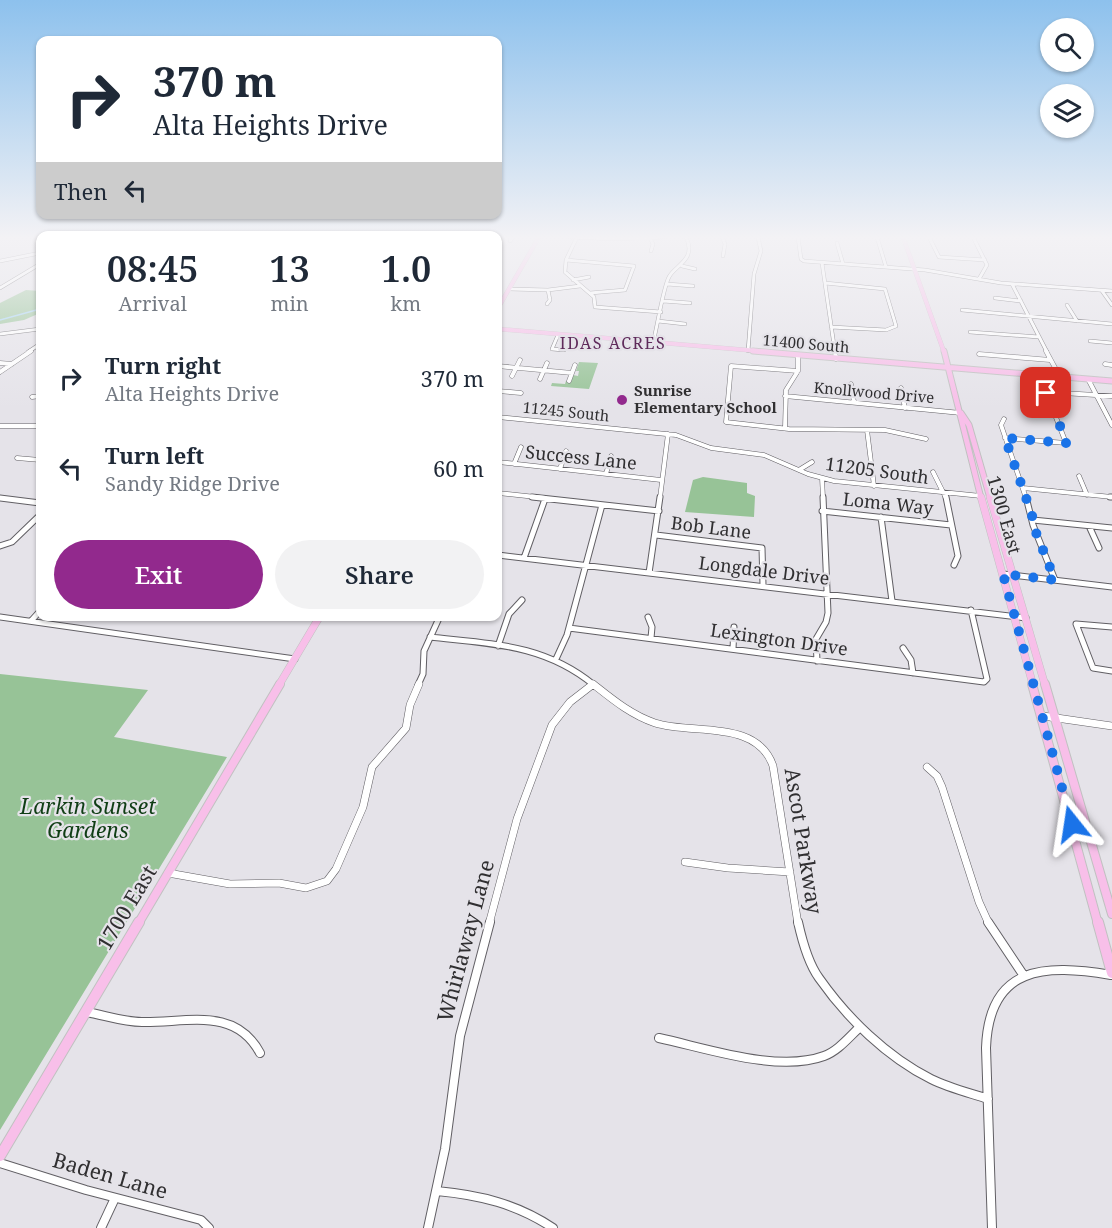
<!DOCTYPE html>
<html lang="en">
<head>
<meta charset="utf-8">
<style>
  body { margin:0; font-family:"Noto Serif",serif; background:#f2f2f3; color:#1f2937; height:100vh; display:flex; flex-direction:column; font-size:22px; white-space:nowrap }
  * { box-sizing:border-box; margin:0 }
  p { font-size:20px; color:#747a83 }
  .icon { flex:none; width:33px; height:33px; fill:none; stroke:currentColor; stroke-width:2; stroke-linecap:round; stroke-linejoin:round }
  .map { position:relative; flex:1; overflow:hidden }
  .side { position:absolute; left:36px; top:231px; width:466px; height:390px; display:flex; flex-direction:column; background:#fff; border-radius:12px; box-shadow:0 2px 4px #0004 }
  .side>* { flex:none }
  .banner { position:absolute; left:36px; top:36px; width:466px; height:183px; border-radius:12px; box-shadow:0 2px 4px #0004; background:#fff; color:#1f2937; overflow:hidden }
  .tools { position:absolute; left:1040px; top:18px; display:grid; gap:12px }
  .tools a { display:grid; place-items:center; width:54px; height:54px; border-radius:50%; background:#fff; box-shadow:0 2px 4px #0004; font-size:30px }
  .pin { position:absolute; display:grid; place-items:center; width:51px; height:51px; color:#fff; margin:-26px; border-radius:12px; box-shadow:0 3px 9px #0006 }
  .me { position:absolute; width:66px; margin:-33px; rotate:345deg; stroke-linejoin:round; filter:drop-shadow(0 0 4px #0008) }
  .turn { display:flex; align-items:center; gap:21px; height:126px; padding:0 18px; font-size:27px }
  .turn .icon { width:78px; height:78px; stroke-width:2.5 }
  .turn b { display:block; font-size:42px; line-height:51px }
  .then { display:flex; align-items:center; height:57px; padding:0 18px; background:#0003; gap:12px; font-size:22px }
  .eta { display:flex; justify-content:space-evenly; align-items:center; height:102px; text-align:center }
  .eta b { font-size:36px; font-weight:600; line-height:42px }
  .cta { display:flex; gap:12px; margin-top:auto; padding:12px 18px }
  .cta a { flex:1; height:69px; border-radius:36px; background:#92298d; color:#fff; font-size:24px; font-weight:600; line-height:69px; text-align:center }
  .cta a+a { background:#f2f2f3; color:#1f2937 }
  ul { padding:0; list-style:none }
  li { display:flex; align-items:center; gap:18px; height:90px; padding:0 18px }
  li div { flex:1 }
  li b { display:block; font-size:22px }
  li em { font-style:normal }
  .map>svg:first-child { display:block }
</style>
</head>
<body>
<div class="map">
<svg width="1112" height="1228" viewBox="0 0 1112 1228">
  <rect width="100%" height="100%" fill="#e5e3e9"/>
  <path fill="#97c397" d="M26,290L40,291V313L24,320L0,324V303Z
    M579,362L598,363L589,389L551,386L552,383L565,384L566,381L571,382L573,375L578,376L579,371H576Z
    M703,477L747,483V493L755,496L754,517L685,512L693,480Z
    M0,674L148,690L114,737L227,757L0,1130Z"/>
  <g fill="none" stroke-linecap="round" stroke-linejoin="round">
    <path stroke="#a5d4f4" stroke-width="1.5" d="M0,320L40,309"/>
    <g stroke="#615f64" stroke-width="4">
      <path id="minor-far4" d="M569,237L613,239L665,237
        M577,237L566,260L565,272L594,297L595,307L661,312
        M722,237L725,244L723,256
        M798,237L801,259L804,261L925,270L1001,283L1112,291
        M877,237L886,267
        M929,237L939,257L985,260
        M973,237L987,265L979,279
        M650,238L653,244L651,251
        M510,241L513,237
        M837,243L843,264
        M566,260L634,266L625,290L590,293
        M0,261L40,253
        M822,263L835,352
        M682,266L695,269
        M573,280L589,277
        M825,283L885,289L896,326L886,330L831,327
        M667,284L693,286
        M1012,284L1047,352
        M0,288L40,264
        M510,289L548,290L580,286
        M1102,291L1112,305
        M995,298L1021,301
        M663,301L690,303
        M547,304L550,300L548,290
        M1067,305L1077,321
        M962,310L1112,324
        M658,321L685,324
        M970,332L1039,337
        M0,334L40,329
        M558,335L552,349L564,350
        M1090,341L1112,343
        M653,343C657,328 663,288 669,277C675,265 697,260 686,237
        M748,351L754,274L761,251L758,237
        M28,352L40,344"/>
    </g>
    <g stroke="#615f64" stroke-width="5">
      <path id="minor-far3" d="M835,351L836,359
        M1046,351L1060,377
        M979,354L1050,360
        M0,363L12,364
        M1105,364L1112,365
        M498,366L572,373
        M798,371L731,366L726,422L789,429L885,430L926,439
        M0,372L31,351
        M512,376L520,360
        M540,379L547,363
        M1088,379L1112,425
        M569,381L575,365
        M851,384L854,402
        M901,388L905,408
        M498,391L521,393
        M785,396L961,413
        M32,397L40,396
        M498,417L676,435L711,448L764,455L808,474L834,481L981,496
        M1004,419L1001,425L1026,498
        M0,426H40
        M785,428L786,390L798,371V355
        M867,430L874,486
        M1005,438L1066,443L1046,392L1112,396
        M17,458L40,460
        M498,462L661,480
        M514,464L521,447
        M560,469L566,451
        M799,470L812,462
        M933,472L946,498
        M606,474L611,456
        M1079,476L1087,495
        M822,478L823,498
        M1023,488L1112,497
        M498,493L545,498
        M660,498L668,434"/>
    </g>
    <g stroke="#615f64" stroke-width="7">
      <path id="minor-far2" d="M532,497L659,511
        M946,497L958,556L954,565
        M1026,497L1033,525L1055,580
        M1110,497H1112
        M0,498L40,503
        M822,511L951,525
        M881,517L892,601
        M1033,520L1112,528
        M1089,526L1099,548
        M656,535L762,548L763,585
        M0,546L12,542L40,515
        M498,555L1026,618
        M524,558L545,499
        M649,573L660,497
        M1003,574L1112,587
        M0,617L295,659
        M648,617L652,627L651,638
        M31,621L40,611
        M1112,627L1076,624L1093,668L1112,671
        M569,628L984,682L987,679L971,610
        M430,637C492,644 544,644 594,685
        M498,646L509,614L522,600
        M903,648L911,660L913,673
        M733,649L734,627
        M556,659L567,635L602,505
        M817,661L816,639L826,622L828,613L823,497
        M418,685L423,674L424,651L440,616"/>
    </g>
    <g stroke="#615f64" stroke-width="8">
      <path id="minor-far1" d="M593,684C612,699 631,715 655,723C693,735 757,719 773,766L798,924
        M1043,716L1112,726
        M927,767L937,776L942,787L979,902L989,924
        M685,862L728,868L790,872
        M168,873L230,884L279,883L306,888L327,881L336,869L363,807L372,767L406,728L410,705L419,684
        M489,924L517,819L552,725L570,702L592,685"/>
    </g>
    <g stroke="#615f64" stroke-width="10">
      <path id="minor" d="M798,922C802,940 808,963 819,978C847,1018 887,1057 931,1079C949,1088 970,1093 988,1099
        M988,922L1024,976
        M86,1012C104,1015 123,1022 142,1022C186,1023 235,1006 260,1053
        M659,1038C706,1048 778,1073 824,1056C838,1051 849,1037 860,1027
        M0,1163L86,1190L201,1220L209,1228
        M437,1191C480,1195 517,1204 553,1228
        M101,1228L115,1198
        M428,1228L445,1149L460,1036L490,922
        M992,1228L986,1048C989,965 1045,964 1111,975"/>
    </g>
    <g stroke="#c1c1c1" stroke-width="4.5">
      <path id="major-far4" d="M903,237L944,352
        M498,308L539,237
        M498,329L771,352"/>
    </g>
    <g stroke="#c1c1c1" stroke-width="7">
      <path id="major-far3" d="M753,351L1112,381
        M944,351L981,498
        M961,413L969,425L990,498"/>
    </g>
    <g stroke="#c1c1c1" stroke-width="8">
      <path id="major-far2" d="M981,497L1033,685
        M990,497L1045,685
        M279,685L320,616"/>
    </g>
    <g stroke="#c1c1c1" stroke-width="10">
      <path id="major-far1" d="M1032,684L1098,924
        M1045,684L1112,914
        M138,924L280,684"/>
    </g>
    <g stroke="#c1c1c1" stroke-width="12">
      <path id="major" d="M1098,922L1112,973
        M0,1156L139,922"/>
    </g>
    <use href="#minor-far4" stroke="#fff" stroke-width="3"/>
    <use href="#minor-far3" stroke="#fff" stroke-width="4"/>
    <use href="#minor-far2" stroke="#fff" stroke-width="5"/>
    <use href="#minor-far1" stroke="#fff" stroke-width="7"/>
    <use href="#minor" stroke="#fff" stroke-width="8"/>
    <use href="#major-far4" stroke="#f8bfe9" stroke-width="4"/>
    <use href="#major-far3" stroke="#f8bfe9" stroke-width="5"/>
    <use href="#major-far2" stroke="#f8bfe9" stroke-width="7"/>
    <use href="#major-far1" stroke="#f8bfe9" stroke-width="8"/>
    <use href="#major" stroke="#f8bfe9" stroke-width="10"/>
  </g>
  <linearGradient id="sky" x2="0" y2="1"><stop stop-color="#8dc1ed"/><stop offset="0.58" stop-color="#f3f2f5"/><stop offset="1" stop-color="#f3f2f5" stop-opacity="0"/></linearGradient>
  <rect width="1112" height="409" fill="url(#sky)"/>
  <g fill="none" stroke-linecap="round" stroke-linejoin="round">
    <path stroke="#1a73e8" stroke-width="10" stroke-dasharray="0 18" d="M1046,393L1066,440V443L1005,438L1032,515L1033,525L1055,580L1003,574L1072,824"/>
  </g>
  <circle fill="#92298d" stroke="#e5e3e9" stroke-width="2" cx="622" cy="400" r="6"/>
  <g text-anchor="middle" stroke-width="4.5" stroke-linejoin="round" paint-order="stroke">
    <g font-size="15" fill="#302f31" stroke="#e5e3e9">
      <text transform="translate(806 344) rotate(5)" y="5">11400 South</text>
      <text transform="translate(874 393) rotate(5)" y="5">Knollwood Drive</text>
      <text transform="translate(566 412) rotate(6)" y="5">11245 South</text>
    </g>
    <g font-size="15" font-weight="bold" fill="#302f31" stroke="#e5e3e9" text-anchor="start">
      <text x="634" y="396">Sunrise<tspan x="634" dy="17">Elementary School</tspan></text>
    </g>
    <g font-size="16" letter-spacing="1.5" fill="#5f2b5b" stroke="#e5e3e9">
      <text x="613" y="349">IDAS ACRES</text>
    </g>
    <g font-size="18" fill="#302f31" stroke="#e5e3e9">
      <text transform="translate(581 458) rotate(6)" y="6">Success Lane</text>
      <text transform="translate(877 471) rotate(8)" y="6">11205 South</text>
      <text transform="translate(888 504) rotate(6)" y="6">Loma Way</text>
      <text transform="translate(1004 515) rotate(74)" y="6">1300 East</text>
      <text transform="translate(711 528) rotate(7)" y="6">Bob Lane</text>
      <text transform="translate(764 571) rotate(7)" y="6">Longdale Drive</text>
      <text transform="translate(779 640) rotate(8)" y="6">Lexington Drive</text>
    </g>
    <g font-size="21" font-style="italic" fill="#103e15" stroke="#e5e3e9">
      <text x="88" y="814">Larkin Sunset<tspan x="88" dy="24">Gardens</tspan></text>
    </g>
    <g font-size="21" fill="#302f31" stroke="#e5e3e9">
      <text transform="translate(803 841) rotate(81)" y="7">Ascot Parkway</text>
      <text transform="translate(127 908) rotate(-59)" y="7">1700 East</text>
      <text transform="translate(466 941) rotate(-75)" y="7">Whirlaway Lane</text>
      <text transform="translate(110 1176) rotate(16)" y="7">Baden Lane</text>
    </g>
  </g>
</svg>
<div class="tools">
<a><svg class="icon" aria-label="search" viewBox="0 0 24 24"><circle cx="10" cy="10" r="6"/><path d="M15 15l6 6"/></svg></a>
<a><svg class="icon" aria-label="layers" viewBox="0 0 24 24"><path d="M12 4l9 5-9 5-9-5zM3 14l9 5 9-5"/></svg></a>
</div>
<div class="pin" style="left:1046px;top:393px;background:#d93025"><svg class="icon" aria-label="arrive" viewBox="0 0 24 24"><path d="M6 21V4h12l-3 4 3 4H6"/></svg></div>
<svg class="me" style="left:1072px;top:824px" viewBox="-20 -20 40 40"><path d="M0-17L14 15 0 8-14 15z" fill="#1a73e8" stroke="#fff" stroke-width="4"/></svg>
<div class="banner">
<div class="turn"><svg class="icon" aria-label="right" viewBox="0 0 24 24"><path d="M7 20v-9h11M14 6l5 5-5 5"/></svg><div><b>370 m</b>Alta Heights Drive</div></div>
<div class="then">Then<svg class="icon" aria-label="left" viewBox="0 0 24 24"><path d="M17 20v-9H6M10 6l-5 5 5 5"/></svg></div>
</div>
<section class="side">
<div class="eta">
<div><b>08:45</b><p>Arrival</p></div>
<div><b>13</b><p>min</p></div>
<div><b>1.0</b><p>km</p></div>
</div>
<ul>
<li><svg class="icon" aria-label="right" viewBox="0 0 24 24"><path d="M7 20v-9h11M14 6l5 5-5 5"/></svg><div><b>Turn right</b><p>Alta Heights Drive</p></div><em>370 m</em></li>
<li><svg class="icon" aria-label="left" viewBox="0 0 24 24"><path d="M17 20v-9H6M10 6l-5 5 5 5"/></svg><div><b>Turn left</b><p>Sandy Ridge Drive</p></div><em>60 m</em></li>
</ul>
<div class="cta"><a>Exit</a><a>Share</a></div>
</section>
</div>
</body>
</html>
